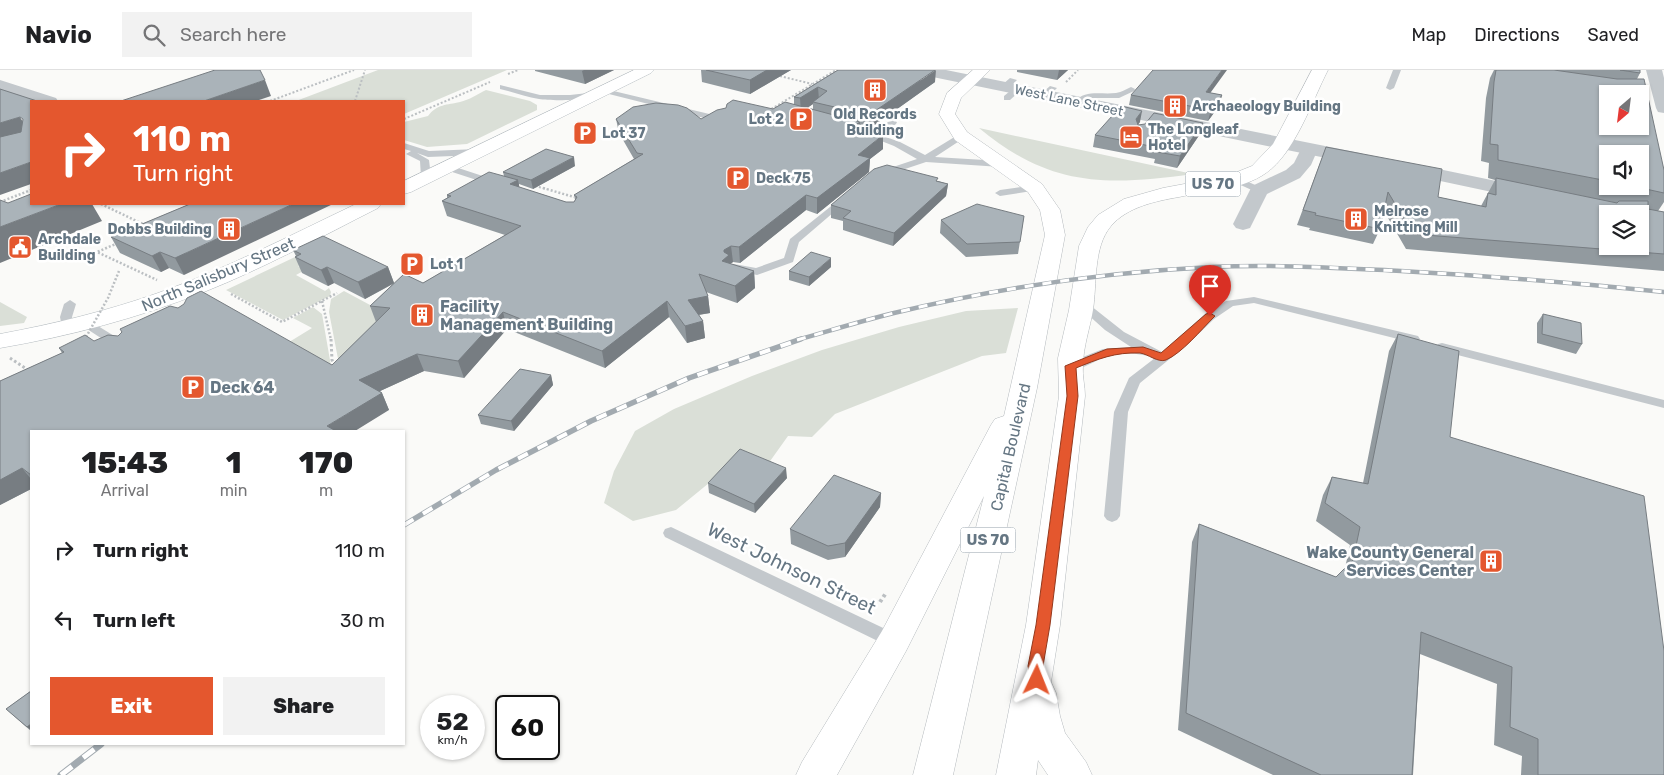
<!DOCTYPE html>
<html lang="en">
<head>
<meta charset="utf-8">
<style>
  body { margin:0; font-family:Rubik,sans-serif; background:#f2f2f2; color:#202124; height:100vh; display:flex; flex-direction:column; font-size:19px; white-space:nowrap }
  * { box-sizing:border-box; margin:0 }
  p { font-size:16px; color:#757577 }
  .icon { flex:none; width:28px; height:28px; fill:none; stroke:currentColor; stroke-width:2; stroke-linecap:round; stroke-linejoin:round }
  .map { position:relative; flex:1; overflow:hidden }
  .panel { position:absolute; left:30px; top:360px; width:375px; height:315px; display:flex; flex-direction:column; background:#fff; border-radius:0px; box-shadow:0 1px 4px #0004 }
  .panel>* { flex:none }
  .hud { position:absolute; left:30px; top:30px; width:375px; height:105px; border-radius:0px; box-shadow:0 1px 4px #0004; background:#e4572e; color:#fff; overflow:hidden }
  .needle { width:32px; rotate:208deg }
  .buttons { position:absolute; left:1599px; top:15px; display:grid; gap:10px }
  .buttons a { display:grid; place-items:center; width:50px; height:50px; border-radius:0px; background:#fff; box-shadow:0 1px 4px #0004; font-size:25px }
  .speed { position:absolute; left:420px; top:625px; display:flex; gap:10px; font-size:25px; font-weight:700; text-align:center }
  .speed>* { display:grid; place-content:center; width:65px; height:65px; border-radius:50%; background:#fff; box-shadow:0 1px 4px #0004; line-height:1 }
  .speed small { font-size:12px; font-weight:400 }
  .speed .limit { border:2px solid #111; border-radius:8px; background:#fff; color:#111 }
  .pin { position:absolute; display:grid; place-items:center; width:42px; height:42px; color:#fff; margin:-51px -21px; border-radius:50% 50% 50% 0; rotate:-45deg; box-shadow:0 0 5px #0007 }
  .pin .icon { rotate:45deg }
  .me { position:absolute; width:55px; margin:-28px; rotate:2deg; stroke-linejoin:round; filter:drop-shadow(0 0 4px #0008) }
  .turn { display:flex; align-items:center; gap:18px; height:105px; padding:0 20px; font-size:22px }
  .turn .icon { width:65px; height:65px; stroke-width:2.5 }
  .turn b { display:block; font-size:35px; line-height:42px }
  .eta { display:flex; justify-content:space-evenly; align-items:center; height:85px; text-align:center }
  .eta b { font-size:30px; font-weight:800; line-height:35px }
  .primary-button { display:flex; gap:10px; margin-top:auto; padding:10px 20px }
  .primary-button a { flex:1; height:58px; border-radius:0px; background:#e4572e; color:#fff; font-size:20px; font-weight:800; line-height:58px; text-align:center }
  .primary-button a+a { background:#f2f2f2; color:#202124 }
  ul { padding:0; list-style:none }
  li { display:flex; align-items:center; gap:15px; height:70px; padding:0 20px }
  li div { flex:1 }
  li b { display:block; font-size:19px }
  li em { font-style:normal }
  header { display:flex; align-items:center; gap:30px; box-sizing:border-box; height:70px; padding:0 25px; background:#fff; border-bottom:1px solid #e0e0e0 }
  header strong { font-size:24px }
  nav { display:flex; gap:28px; margin-inline-start:auto; font-size:18px }
  .search { width:350px; height:45px; background:#f2f2f2; display:flex; align-items:center; gap:12px; box-sizing:border-box; padding:0 18px; border-radius:0px; color:#757577; font-size:19px }
  .map>svg:first-child { display:block }
</style>
</head>
<body>
<header>
<strong>Navio</strong>
<div class="search"><svg class="icon" aria-label="search" viewBox="0 0 24 24"><circle cx="10" cy="10" r="6"/><path d="M15 15l6 6"/></svg>Search here</div>
<nav><a>Map</a><a>Directions</a><a>Saved</a></nav>
</header>
<div class="map">
<svg width="1664" height="705" viewBox="0 0 1664 705">
  <rect width="100%" height="100%" fill="#fafaf8"/>
  <path fill="#dadfd7" d="M378,0H507L404,44V31H296Z
    M486,20L530,31L537,35V40L467,74L427,77L404,70V52L428,46C437,34 447,35 460,32C469,30 478,24 486,20Z
    M979,58L1193,104C1105,116 1050,117 979,58Z
    M316,177L328,182L298,196L305,200L296,205L325,221L329,218L331,222L330,226L283,250L226,220Z
    M344,221L385,243L339,294L329,242L331,229Z
    M0,232L27,247L24,253L0,256Z
    M313,237L322,244L331,296L281,277L312,258L293,248Z
    M1018,238L1006,283L982,286L835,344L812,367L788,366L768,394L709,413L676,440L633,451L604,433L614,401L635,361L674,339L752,306L822,280L899,257L966,241Z"/>
  <g fill="none" stroke-linecap="round" stroke-linejoin="round">
    <g stroke="#b3babf" stroke-width="1">
      <path id="secondary" d="M634,0H654L651,3L411,122L404,124V111Z
        M356,134H381L378,138C321,167 264,198 204,222C138,248 70,266 0,278V264C54,254 107,241 158,223C226,199 291,165 356,134Z"/>
    </g>
    <g stroke="#b5babe" stroke-width="1">
      <path id="primary" d="M973,0H990L961,28L955,44L967,62L1042,114L1060,140L1065,165L1037,318L953,705H913L984,426L906,581L837,705H796L802,692L882,561L991,355L995,349L1004,346L1045,165L1040,140L1028,122L955,70L939,44L947,23Z
        M1312,0H1328C1312,31 1295,83 1266,103C1242,120 1207,121 1179,127C1156,131 1127,137 1111,156C1093,177 1097,214 1093,240C1090,258 1083,277 1083,296C1082,306 1085,316 1085,326L1060,555L1051,612L1056,623L1060,646L1065,663L1086,692L1092,705H1048L1038,690L1036,705H996L1026,555L1059,326L1058,288L1069,240L1079,176L1088,157L1098,145L1124,129L1163,118L1227,106L1252,96L1273,74Z"/>
    </g>
    <path stroke="#bbbfc2" stroke-width="2" stroke-dasharray="2 2" stroke-linecap="butt" d="M508,4L518,0
      M780,6L812,14
      M1066,12L1078,0
      M270,31L354,0
      M355,31L365,0
      M768,41L836,0
      M404,49L490,12
      M535,116L547,119"/>
    <path stroke="#bbbfc2" stroke-width="2.5" stroke-dasharray="2 2" stroke-linecap="butt" d="M543,118L574,127
      M0,132L31,120
      M101,134L145,155
      M118,173L97,182L157,210
      M231,224L282,252L337,223
      M322,231L331,270"/>
    <path stroke="#bbbfc2" stroke-width="3" stroke-dasharray="2.5 2.5" stroke-linecap="butt" d="M331,269L332,290L336,296
      M10,288L28,300"/>
    <path stroke="#bbbfc2" stroke-width="4" stroke-dasharray="3 3" stroke-linecap="butt" d="M880,532L886,523"/>
    <path fill="#c3c8cc" fill-rule="evenodd" d="M1393,0H1401L1394,18L1390,20L1386,18Z
      M1010,8L1017,10L1008,19H1002V15Z
      M500,15L540,25H570L597,22L601,24C592,31 551,31 539,29C526,27 513,22 500,19Z
      M1050,16L1057,18L1048,27H1042V23Z
      M1015,17L1022,19L1010,30H1004V26Z
      M1131,17L1135,19L1134,21L1119,28H1091L1078,34L1074,32C1086,19 1100,25 1116,23C1122,22 1126,19 1131,17Z
      M601,18L726,48L727,50L720,52L601,22Z
      M893,49L897,52L896,54L880,65L900,72L925,85L961,63L964,64V68L935,87L1001,91L1006,94L1001,97L926,92L884,106H878V102L917,89L894,76L861,63L865,60L872,62Z
      M404,73L429,81L478,79L483,82L478,85L428,87L417,83L429,90L431,107L426,110L421,107L420,91L406,84L411,81L404,79Z
      M446,94L498,111L500,113L495,116L443,99V95Z
      M1235,106L1262,118L1264,120L1259,123L1256,122L1232,111V107Z
      M1035,115L1038,116V120L1000,126L995,123L1000,120Z
      M845,125L848,126V130L799,172L793,192L757,205L730,199L728,197L734,194L756,198L784,188L790,169Z
      M1254,227L1418,266L1420,269L1414,273L1254,233L1233,236L1214,249L1187,275L1140,313L1128,342L1120,446L1117,450L1112,452L1107,450L1104,446L1114,342L1129,308L1155,288C1141,283 1122,282 1107,286C1095,290 1079,303 1065,300L1064,297L1065,294L1103,279L1131,277L1105,260L1076,234L1078,232H1086L1124,262L1162,282L1206,243L1226,231Z
      M70,230L76,234L72,247L74,257L68,261L62,257L60,247L64,234Z
      M85,248L124,272L126,275L124,278H116L81,255L79,252Z
      M1442,273L1664,330V338L1438,280L1436,277L1438,274Z
      M671,457L900,566L903,571L900,576L894,578L888,576L665,467L663,463L665,459Z"/>
    <path fill="#c3c8cc" fill-rule="evenodd" d="M0,10L56,28L58,31H34L0,20Z
      M1309,74L1315,75L1318,79L1311,95L1300,108L1267,124L1250,158L1243,160L1236,158L1233,154L1252,116L1286,100L1294,93L1303,75Z"/>
    <path fill="#c3c8cc" fill-rule="evenodd" d="M915,0H946L1360,83L1366,85L1369,89L1366,93L1360,95L923,5L918,3Z
      M1646,0H1662L1664,8V43L1658,42L1656,38Z
      M1405,92L1529,118L1536,120L1539,124L1536,128L1529,130L1398,102L1396,98L1398,94Z"/>
    <use href="#secondary" fill="#fff" fill-rule="evenodd"/>
    <use href="#primary" fill="#fff" fill-rule="evenodd"/>
    <g stroke="#a2aab0" stroke-width="4.5">
      <path id="rail-far2" d="M797,270C829,261 861,251 894,243C998,218 1105,202 1212,197C1275,194 1338,198 1401,201C1489,206 1576,213 1664,222"/>
    </g>
    <g stroke="#a2aab0" stroke-width="5.5">
      <path id="rail-far1" d="M404,455L496,400L591,351L689,308L801,269"/>
    </g>
    <g stroke="#a2aab0" stroke-width="7">
      <path id="rail" d="M61,705L101,674"/>
    </g>
    <use href="#rail-far2" stroke="#fff" stroke-width="3" stroke-dasharray="9" stroke-linecap="butt"/>
    <use href="#rail-far1" stroke="#fff" stroke-width="4" stroke-dasharray="11" stroke-linecap="butt"/>
    <use href="#rail" stroke="#fff" stroke-width="5" stroke-dasharray="14" stroke-linecap="butt"/>
    <path stroke="#bbbfc2" stroke-width="2.5" stroke-dasharray="2 2" stroke-linecap="butt" d="M86,267L108,228L119,201"/>
  </g>
  <path fill="#929a9f" fill-rule="evenodd" d="M535,0H614L585,14L535,1Z
    M701,0H791L750,24L702,12Z
    M838,0L935,12L869,59L860,57V59L883,79L870,89L869,102L817,144L806,140L740,193L733,192L730,194L754,201L755,218L737,233L706,222L708,226L710,243L699,245L703,251L705,268L687,273L669,247L605,298L507,259L464,308L424,301L380,321L382,323L389,340L31,361V419L0,435V311L62,283L59,278L94,271L332,295L376,252L370,236L393,214L365,229L334,213L328,216L302,203L295,187L296,186L293,180L388,197L394,213H423L505,165L447,146L442,131L447,128V125L504,106L503,102L575,96L533,119L519,114V117L566,132H574L575,130L574,125L634,89L619,63L616,49H701L773,39L794,34V27ZM813,34V39L807,38Z
    M1017,0H1068L1057,10L1017,2Z
    M1494,0H1640V3L1637,9L1664,100V132L1658,141L1664,142V201L1406,179L1384,141L1380,159L1373,174L1309,160L1310,158L1297,155L1326,77L1438,127L1481,136L1495,110L1488,108L1489,93L1481,91L1486,28L1490,8ZM1608,84L1640,116H1608Z
    M1210,23L1222,25L1219,36L1208,51L1129,35L1131,25Z
    M1140,52L1138,55L1203,53L1200,64L1177,98L1154,93L1155,89L1093,77L1095,65Z
    M938,111L948,114L946,126L893,176L843,160V151L831,148V135Z
    M190,134L184,205L169,198L161,202L120,183L111,167Z
    M1024,146L1018,184L966,187L940,163L941,150Z
    M831,197L809,216L789,210V201Z
    M1543,244L1582,274L1576,284L1537,273V253Z
    M1398,264L1450,367L1664,705H1521L1522,686L1494,675L1497,614L1420,584L1413,705H1273L1178,660L1192,472L1199,454L1336,507L1345,498L1350,475L1316,451L1323,425L1332,407L1363,413L1389,281Z
    M551,305L553,315L514,361L481,354L478,345Z
    M787,408L755,443L709,423L708,413Z
    M881,423L880,437L845,487L828,490L791,474L790,459Z
    M31,621V661L6,639Z"/>
  <path fill="#777d82" d="M584,0H614L585,14L582,1Z
    M767,0H791L750,24V10Z
    M936,0L935,12L869,59V45Z
    M1059,0H1068L1057,10Z
    M1222,0H1227L1203,33L1206,22Z
    M265,10L271,26L256,31H204Z
    M818,17L819,30L813,32V34L801,42L800,28Z
    M1222,25L1219,36L1208,51L1211,40Z
    M1142,41L1140,52L1133,60L1136,49Z
    M20,47L30,64L0,73V53Z
    M860,52V66L852,57Z
    M1203,53L1200,64L1177,98L1180,86Z
    M883,65V79L870,89L869,102L817,144V128L858,85Z
    M574,87L575,96L533,119L531,110Z
    M31,92V114L0,125V103Z
    M518,110L521,125L510,114Z
    M948,114L946,126L893,176L894,163Z
    M806,125V140L740,193L739,177Z
    M61,134H92L102,151L0,193V157Z
    M293,134H333L184,205L175,188Z
    M731,176L733,192L730,194L722,191L724,180Z
    M160,182L169,198L161,202L152,186Z
    M831,188V197L809,216V207Z
    M327,197L334,213L328,216L321,200Z
    M388,197L394,213L365,229L358,212Z
    M754,201L755,218L737,233L735,216Z
    M708,226L710,243L690,246L688,230Z
    M667,231L669,247L605,298L602,281Z
    M503,242L507,259L464,308L458,291Z
    M703,251L705,268L687,273L685,256Z
    M417,284L424,301L367,327L359,310Z
    M551,305L553,315L514,361L511,351Z
    M382,323L389,340L355,361H330L327,356Z
    M22,398L31,409V419L0,435V410Z
    M786,398L787,408L755,443L754,434Z
    M881,423L880,437L845,487V473Z
    M31,654V660L27,657Z"/>
  <path fill="#aab3b9" stroke="#777d82" fill-rule="evenodd" d="M215,0H260L265,10L204,31H121Z
    M706,0H767L750,10Z
    M838,0H935L869,45L813,32L827,21L818,17L800,28L794,27Z
    M1153,0H1222L1206,22L1222,25L1211,40L1131,25Z
    M1496,0H1554L1617,9H1644L1664,100V123L1632,116H1640V84H1608V111L1498,90V75L1490,74L1494,12ZM1608,24H1640V56H1608Z
    M1620,0H1640V3Z
    M0,19L37,31H31V92L0,103V67L21,62L23,49L20,47L0,53Z
    M733,30L773,39L785,32L860,52L852,57L883,65L858,85L870,88L817,128L806,125L739,177L731,176L724,180V182L729,185L722,191L754,201L735,216L699,204L708,226L688,230L703,251L685,256L667,231L602,281L503,242L458,291L417,284L359,310L382,323L327,356L336,361H31V405L22,398L0,410V311L64,282L59,278L85,265L94,271L108,265L118,266L122,262L120,259L170,236L178,238L184,234L187,228L201,221L332,295L390,238L370,236L404,204L423,213L521,156L442,131L451,126L447,125L489,102L518,110L510,114L566,132H574L577,127L574,125L643,84L637,83L616,49L633,37L656,33L678,35L687,38L701,49L717,40L726,38L727,34Z
    M1121,36L1142,41L1136,49L1138,55L1145,54L1154,43L1203,53L1180,86L1157,82L1160,78L1095,65Z
    M1326,77L1442,99L1438,127L1486,137L1488,123L1496,125V108L1617,133L1619,131H1648V139L1664,142V184L1413,164L1388,122L1380,159L1315,145L1316,143L1303,140ZM1608,144H1640V176H1608Z
    M546,79L574,87L531,110L503,102Z
    M887,95L938,108L936,111L948,114L894,163L843,148L851,141L831,135L874,99Z
    M31,124V134H61L0,157V130L8,133Z
    M190,134H293L175,188L160,182L152,186L111,167Z
    M977,134L1024,146L1020,172L967,174L941,150Z
    M323,166L388,197L358,212L327,197L321,200L295,187L301,184L293,180Z
    M811,182L831,188L809,207L789,201Z
    M1543,244L1581,253L1582,274L1542,264Z
    M1398,264L1459,281L1450,367L1644,426L1664,581V705H1538V669L1510,657L1512,597L1421,562L1412,705H1321L1186,643L1199,454L1336,507L1353,490L1360,457L1325,433L1332,407L1368,414Z
    M520,299L551,305L511,351L478,345Z
    M740,379L786,398L754,434L708,413Z
    M834,405L881,423L845,473L828,476L790,459Z
    M31,621V654L27,657L6,639Z"/>
  <path fill="#e4572e" stroke="#94391e" d="M1210,243L1215,246L1213,248C1201,260 1182,283 1166,290C1158,293 1148,284 1140,283C1115,282 1098,289 1076,298L1078,326L1050,555L1043,596L1044,610L1042,614L1037,616L1032,614L1028,596L1036,555L1067,326L1065,296L1107,279L1143,277L1161,283L1206,244Z"/>
  <defs>
    <g id="building-square" transform="scale(1.25)"><rect x="-9" y="-9" width="18" height="18" rx="4" fill="#e4572e" stroke="#fff"/><path d="M-4-6H4V6H1V3H-1V6H-4ZM-2.5-4.3h1.7v1.8h-1.7ZM.8-4.3h1.7v1.8H.8ZM-2.5-1h1.7V.8h-1.7ZM.8-1h1.7V.8H.8Z" fill="#fff"/></g>
    <g id="parking-square" transform="scale(1.25)"><rect x="-9" y="-9" width="18" height="18" rx="4" fill="#e4572e" stroke="#fff"/><path d="M-3.5-5.5H1a3.5 3.5 0 0 1 0 7H-1V5.5H-3.5ZM-1-3.4V-.6H.8a1.4 1.4 0 0 0 0-2.8Z" fill="#fff"/></g>
    <g id="hotel-square" transform="scale(1.25)"><rect x="-9" y="-9" width="18" height="18" rx="4" fill="#e4572e" stroke="#fff"/><path d="M-6-4.5h1.5V1H6V5H4.5V3h-9V5H-6ZM-4 0a1.8 1.8 0 1 1 3.6 0ZM.5 0V-2.5h3Q6-2.5 6 0Z" fill="#fff"/></g>
    <g id="civic-square" transform="scale(1.25)"><rect x="-9" y="-9" width="18" height="18" rx="4" fill="#e4572e" stroke="#fff"/><path d="M-.6-6.5H3V-4.5H.6V-3L4-1V1h2V6H-6V1h2V-1L-.6-3ZM-1.2 2.5V6h2.4V2.5Z" fill="#fff"/></g>
  </defs>
  <g fill-rule="evenodd">
    <use href="#building-square" x="875" y="20"/>
    <use href="#building-square" x="1175" y="36"/>
    <use href="#parking-square" x="801" y="49"/>
    <use href="#parking-square" x="585" y="63"/>
    <use href="#hotel-square" x="1131" y="67"/>
    <use href="#parking-square" x="738" y="108"/>
    <use href="#building-square" x="1356" y="149"/>
    <use href="#building-square" x="229" y="159"/>
    <use href="#civic-square" x="20" y="177"/>
    <use href="#parking-square" x="412" y="194"/>
    <use href="#building-square" x="422" y="245"/>
    <use href="#parking-square" x="193" y="317"/>
    <use href="#building-square" x="1491" y="491"/>
  </g>
  <g text-anchor="middle" stroke-width="5" stroke-linejoin="round" paint-order="stroke">
    <g font-size="14" fill="#657683" stroke="#fff">
      <text transform="translate(1069 30) rotate(12)" y="5">West Lane Street</text>
    </g>
    <g font-size="14" font-weight="bold" fill="#657683" stroke="#fff" text-anchor="start">
      <text x="1192" y="41">Archaeology Building</text>
      <text x="875" y="49" text-anchor="middle">Old Records<tspan x="875" dy="16">Building</tspan></text>
      <text x="784" y="54" text-anchor="end">Lot 2</text>
      <text x="1148" y="64">The Longleaf<tspan x="1148" dy="16">Hotel</tspan></text>
      <text x="602" y="68">Lot 37</text>
      <text x="756" y="113">Deck 75</text>
      <text x="1374" y="146">Melrose<tspan x="1374" dy="16">Knitting Mill</tspan></text>
      <text x="212" y="164" text-anchor="end">Dobbs Building</text>
      <text x="38" y="174">Archdale<tspan x="38" dy="16">Building</tspan></text>
      <text x="430" y="199">Lot 1</text>
    </g>
    <g fill="#fff" stroke="#939fa8" stroke-width="1">
      <rect x="1185.5" y="101.5" width="55" height="25" rx="4"/>
      <rect x="960.5" y="457.5" width="55" height="25" rx="4"/>
    </g>
    <g font-size="15" font-weight="bold" fill="#657683">
      <text x="1213" y="119">US 70</text>
      <text x="988" y="475">US 70</text>
    </g>
    <g font-size="16" fill="#657683" stroke="#fff">
      <text transform="translate(218 204) rotate(-23)" y="6">North Salisbury Street</text>
      <text transform="translate(1010 377) rotate(-77)" y="6">Capital Boulevard</text>
    </g>
    <g font-size="16" font-weight="bold" fill="#657683" stroke="#fff" text-anchor="start">
      <text x="440" y="242">Facility<tspan x="440" dy="18">Management Building</tspan></text>
      <text x="210" y="323">Deck 64</text>
      <text x="1474" y="488" text-anchor="end">Wake County General<tspan x="1474" dy="18">Services Center</tspan></text>
    </g>
    <g font-size="19" fill="#657683" stroke="#fff">
      <text transform="translate(792 498) rotate(26)" y="7">West Johnson Street</text>
    </g>
  </g>
</svg>
<div class="buttons">
<a><svg class="needle" viewBox="-14 -14 28 28"><path d="M0-13l5 13h-10z" fill="#e53935"/><path d="M0 13l5-13h-10z" fill="#757577"/></svg></a>
<a><svg class="icon" aria-label="sound" viewBox="0 0 24 24"><path d="M4 9h4l5-4v14l-5-4H4zM17 9q2 3 0 6"/></svg></a>
<a><svg class="icon" aria-label="layers" viewBox="0 0 24 24"><path d="M12 4l9 5-9 5-9-5zM3 14l9 5 9-5"/></svg></a>
</div>
<div class="speed"><div>52<small>km/h</small></div><div class="limit">60</div></div>
<div class="pin" style="left:1210px;top:246px;background:#d93025"><svg class="icon" aria-label="arrive" viewBox="0 0 24 24"><path d="M6 21V4h12l-3 4 3 4H6"/></svg></div>
<svg class="me" style="left:1037px;top:610px" viewBox="-20 -20 40 40"><path d="M0-17L14 15 0 8-14 15z" fill="#e4572e" stroke="#fff" stroke-width="4"/></svg>
<div class="hud">
<div class="turn"><svg class="icon" aria-label="right" viewBox="0 0 24 24"><path d="M7 20v-9h11M14 6l5 5-5 5"/></svg><div><b>110 m</b>Turn right</div></div>
</div>
<section class="panel">
<div class="eta">
<div><b>15:43</b><p>Arrival</p></div>
<div><b>1</b><p>min</p></div>
<div><b>170</b><p>m</p></div>
</div>
<ul>
<li><svg class="icon" aria-label="right" viewBox="0 0 24 24"><path d="M7 20v-9h11M14 6l5 5-5 5"/></svg><div><b>Turn right</b></div><em>110 m</em></li>
<li><svg class="icon" aria-label="left" viewBox="0 0 24 24"><path d="M17 20v-9H6M10 6l-5 5 5 5"/></svg><div><b>Turn left</b></div><em>30 m</em></li>
</ul>
<div class="primary-button"><a>Exit</a><a>Share</a></div>
</section>
</div>
</body>
</html>
